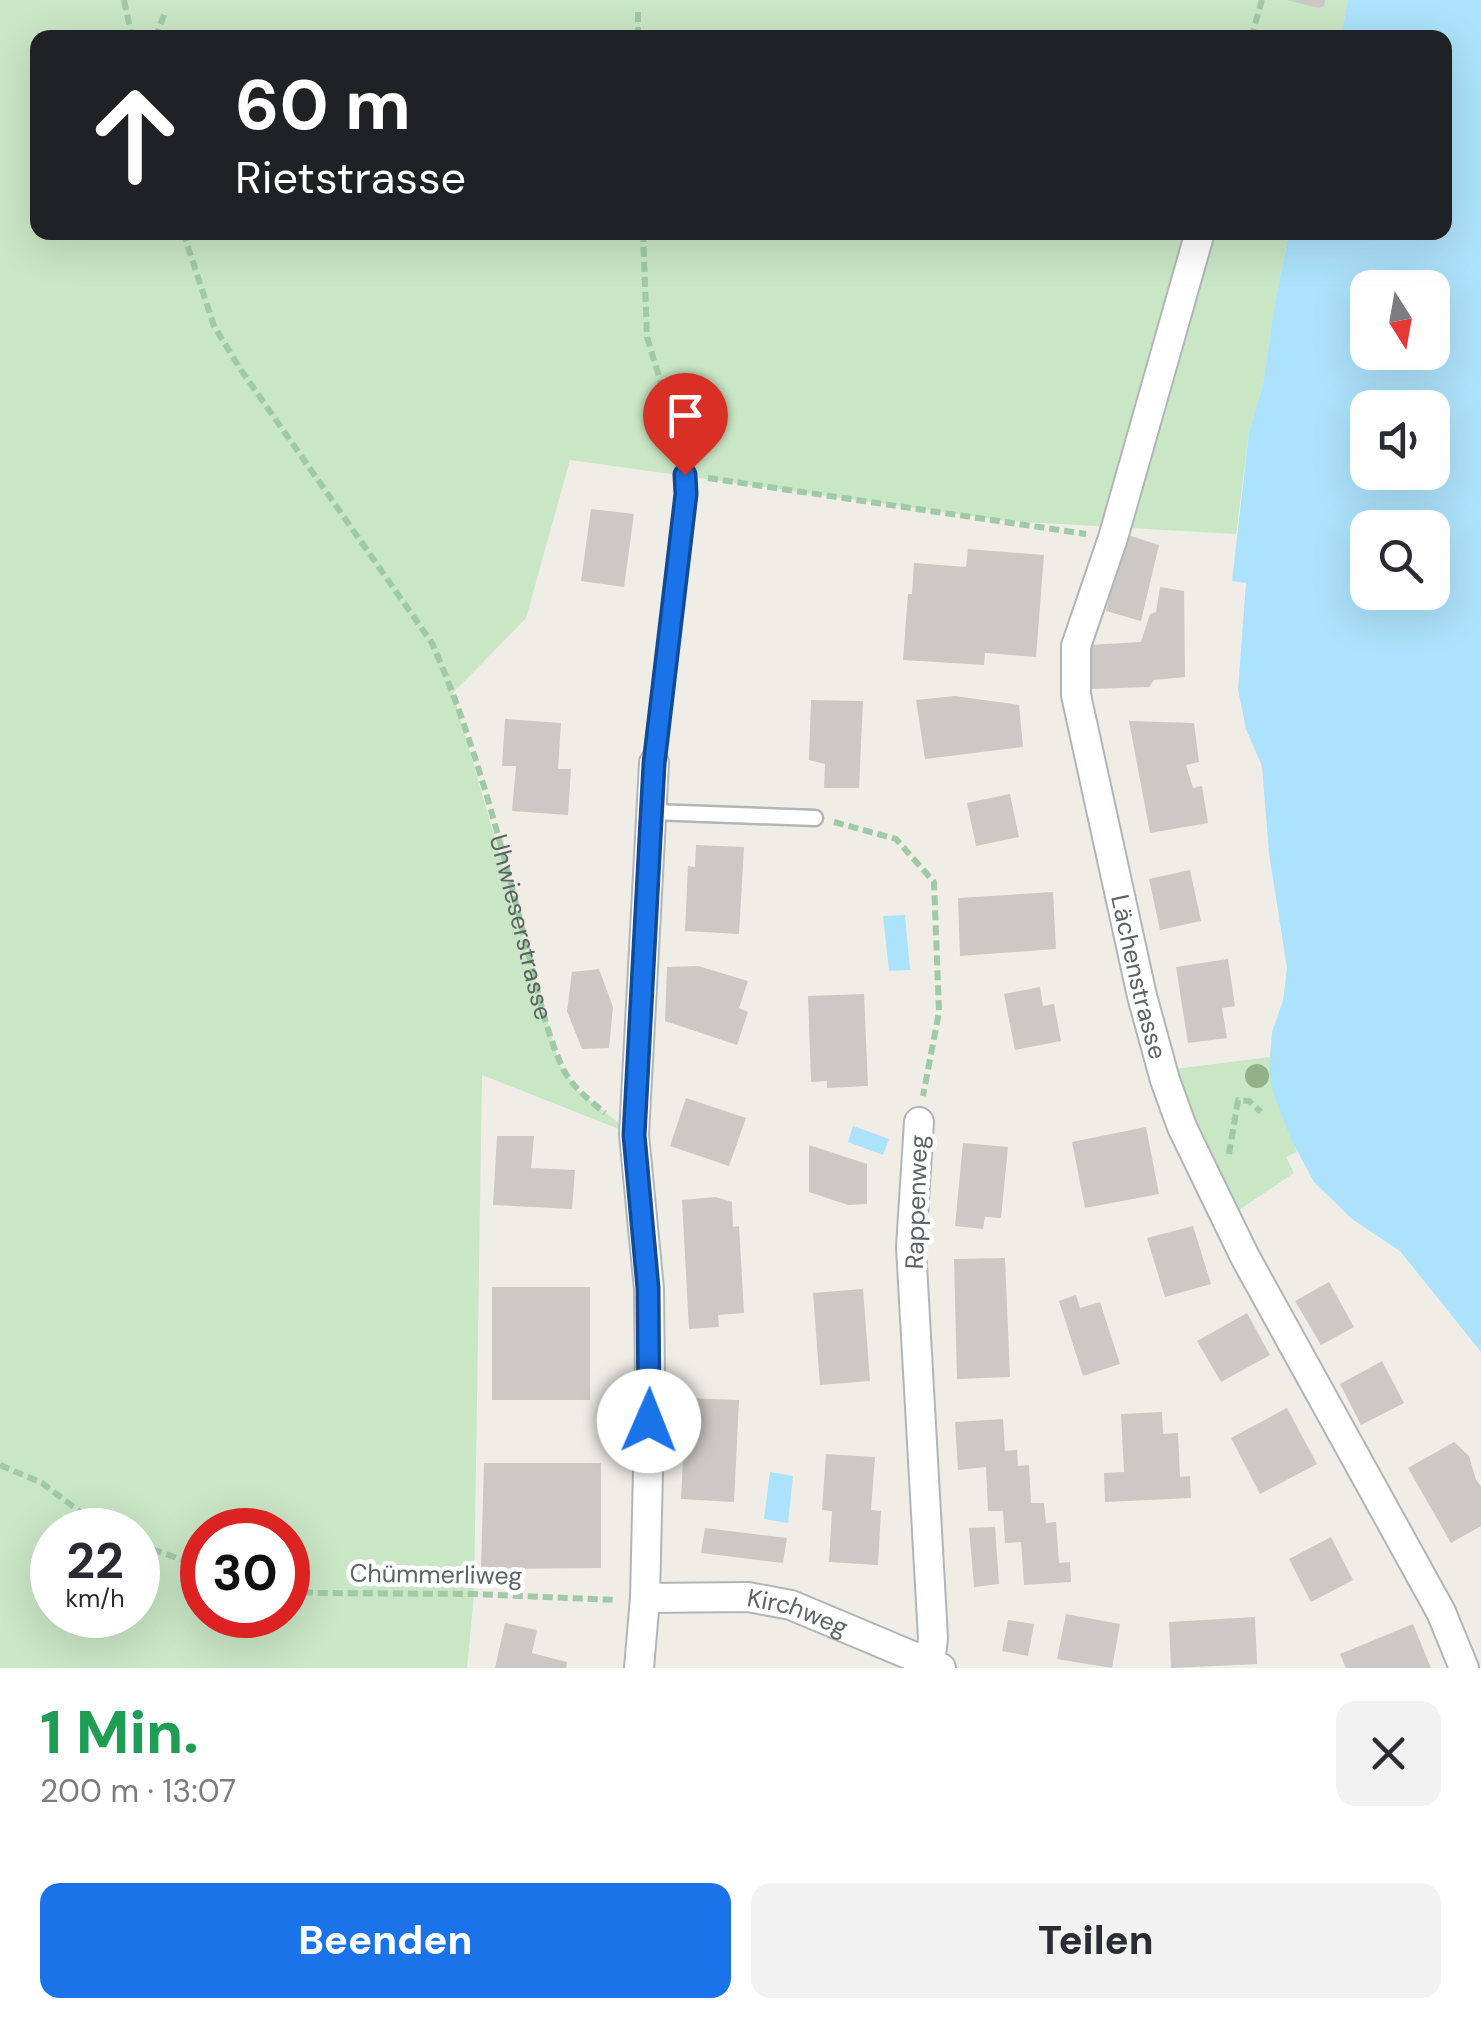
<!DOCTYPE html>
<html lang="de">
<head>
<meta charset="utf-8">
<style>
  body { margin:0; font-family:"DM Sans",sans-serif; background:#f2f2f3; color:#2b2b33; height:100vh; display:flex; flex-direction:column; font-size:38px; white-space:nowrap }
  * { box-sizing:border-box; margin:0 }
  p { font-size:32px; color:#7c7c81 }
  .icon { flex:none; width:55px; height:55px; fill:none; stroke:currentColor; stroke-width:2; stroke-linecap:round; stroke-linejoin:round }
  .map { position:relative; height:1668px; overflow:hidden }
  .sheet { display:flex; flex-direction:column; background:#fff; flex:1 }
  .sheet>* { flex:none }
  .hud { position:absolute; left:30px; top:30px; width:1422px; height:210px; border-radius:20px; box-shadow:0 10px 40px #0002; background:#202124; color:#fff; overflow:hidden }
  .needle { width:65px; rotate:169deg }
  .tools { position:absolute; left:1350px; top:270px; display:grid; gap:20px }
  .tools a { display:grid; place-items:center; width:100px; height:100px; border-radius:20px; background:#fff; box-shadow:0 10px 40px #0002; font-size:50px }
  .speed { position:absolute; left:30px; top:1508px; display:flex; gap:20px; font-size:50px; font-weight:700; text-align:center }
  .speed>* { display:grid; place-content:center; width:130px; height:130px; border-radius:50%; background:#fff; box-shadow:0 10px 40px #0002; line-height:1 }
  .speed small { font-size:25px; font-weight:400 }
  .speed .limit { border:15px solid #d22; background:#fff; color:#111 }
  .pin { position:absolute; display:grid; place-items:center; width:85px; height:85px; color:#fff; margin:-102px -42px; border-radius:50% 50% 50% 0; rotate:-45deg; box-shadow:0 0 10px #0007 }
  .pin .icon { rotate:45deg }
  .me { position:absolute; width:110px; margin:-55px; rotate:1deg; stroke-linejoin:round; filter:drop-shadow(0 0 8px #0008) }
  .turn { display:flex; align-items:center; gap:35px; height:210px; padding:0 40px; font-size:45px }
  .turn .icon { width:130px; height:130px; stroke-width:2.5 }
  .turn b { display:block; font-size:70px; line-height:85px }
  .round { display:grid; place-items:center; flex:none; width:105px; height:105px; border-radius:20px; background:#f2f2f3 }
  .headline { display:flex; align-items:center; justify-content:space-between; height:170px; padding:0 40px }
  h1 { font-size:60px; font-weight:800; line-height:75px; color:#1e9e55 }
  .button { display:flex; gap:20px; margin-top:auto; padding:20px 40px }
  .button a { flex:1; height:115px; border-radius:20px; background:#1a73e8; color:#fff; font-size:40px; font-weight:800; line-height:115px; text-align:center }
  .button a+a { background:#f2f2f3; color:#2b2b33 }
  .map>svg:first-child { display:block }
</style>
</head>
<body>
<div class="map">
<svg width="1481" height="1668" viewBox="0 0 1481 1668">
  <rect width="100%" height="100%" fill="#f0ede7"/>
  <path fill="#c9e6c5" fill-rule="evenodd" d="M0,0H1348L1341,38H38V232L1289,233L1275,302L1263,384L1249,433L1236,534L1007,521L570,460L526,618L453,693L560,1065L578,1091L634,1135L482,1075L474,1594L467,1668H0ZM52,1530H138V1615H52ZM202,1530H288V1615H202Z
    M1270,1057L1274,1096L1297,1152L1286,1157L1294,1173L1236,1212L1194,1123L1174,1069Z"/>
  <path fill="#ace2fb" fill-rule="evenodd" d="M1348,0H1481V1352L1400,1251L1352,1219L1314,1182L1291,1139L1274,1096L1269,1068L1272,1032L1283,1001L1287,968L1269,853L1262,766L1246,729L1238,689L1246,583L1232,581L1249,433L1263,384L1275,302L1289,233L1445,232V38L1341,37ZM1368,288H1432V352H1368ZM1368,408H1432V472H1368ZM1368,528H1432V592H1368Z
    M905,915L910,970L889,971L883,916Z
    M853,1126L889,1139L883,1155L848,1142Z
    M770,1472L793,1476L788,1523L764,1519Z"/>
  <path fill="#ccc8c4" d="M1287,0H1325L1324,6L1319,8Z
    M591,509L634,514L624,587L581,581Z
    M1125,534L1159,545L1141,621L1106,611Z
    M968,549L1044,555L1036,657L985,653L984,665L903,660L908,594H912L914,563L966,567Z
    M1160,587L1184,591L1185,677L1154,680L1149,687L1091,689L1089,645L1141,642L1150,614L1156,612Z
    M955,696L1019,705L1023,747L925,759L916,700Z
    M811,700L863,701L859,788H824L825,764L809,760Z
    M505,719L561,723L558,769H571L568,815L512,811L516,766H502Z
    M1129,721L1194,723L1199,762L1186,765L1193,788L1202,786L1208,823L1150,833Z
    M1010,794L1019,837L976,846L967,803Z
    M696,845L744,847L739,934L685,931L688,866L695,867Z
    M1190,870L1201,921L1160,930L1149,879Z
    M1053,892L1056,949L960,956L958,898Z
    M1228,959L1235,1006L1222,1008L1227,1038L1188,1043L1176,967Z
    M698,966L748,981L739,1008L748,1012L737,1045L665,1021L667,967Z
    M599,969L613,1007L609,1048L582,1049L567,1011L572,972Z
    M1040,987L1043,1006L1054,1004L1061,1041L1015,1050L1004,994Z
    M864,994L868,1086L827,1088V1081L811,1082L808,996Z
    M686,1098L746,1118L729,1166L670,1146Z
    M1146,1127L1159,1194L1085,1208L1072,1142Z
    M497,1136H534L531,1168L575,1170L572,1209L493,1205Z
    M963,1143L1008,1147L1001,1218L985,1217L983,1229L955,1226Z
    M809,1145L867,1164V1204L848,1205L809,1192Z
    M716,1197L732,1202L733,1227L739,1226L744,1313L718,1315L719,1327L689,1329L682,1200Z
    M1193,1226L1211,1284L1165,1297L1147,1238Z
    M1005,1258L1010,1377L957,1379L954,1259Z
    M1329,1282L1354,1327L1321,1345L1295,1301Z
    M492,1287H590V1400H492Z
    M863,1289L870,1381L820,1385L813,1293Z
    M1076,1295L1080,1308L1100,1302L1120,1364L1083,1376L1059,1301Z
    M1247,1313L1270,1355L1221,1382L1197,1341Z
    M1382,1361L1404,1403L1361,1425L1340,1384Z
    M686,1398L739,1400L734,1502L681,1499Z
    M1287,1408L1317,1464L1260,1494L1231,1438Z
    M1162,1412L1163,1434L1178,1433L1180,1477L1190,1476L1191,1498L1105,1502L1104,1473L1124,1472L1121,1414Z
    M1003,1419L1005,1451L1017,1450L1018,1466L1029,1465L1031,1503H1044L1046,1523L1056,1522L1059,1563L1070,1562L1071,1582L1024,1585L1021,1542L1005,1543L1003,1511H988L986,1467L958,1470L955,1422Z
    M1454,1442L1469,1456L1476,1480L1481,1486V1526L1451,1543L1408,1468Z
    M826,1454L875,1457L871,1510L881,1511L878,1565L829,1562L832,1511L822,1510Z
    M484,1463H601V1568L481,1569Z
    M995,1527L999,1584L974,1587L969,1528Z
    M705,1528L787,1538L783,1563L701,1553Z
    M1331,1537L1353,1580L1311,1602L1289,1559Z
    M1066,1614L1120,1624L1112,1668L1057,1659Z
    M1255,1617L1257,1664L1171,1668L1169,1622Z
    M1008,1620L1034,1624L1028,1656L1002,1651Z
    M505,1623L537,1630L532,1653L567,1662L566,1668H495Z
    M1413,1624L1431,1668H1346L1340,1654Z"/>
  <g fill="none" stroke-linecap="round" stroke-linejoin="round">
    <g stroke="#b2b5b8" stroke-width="19">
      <path id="lane" d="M654,763L686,494L685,475
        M652,812L815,818"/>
    </g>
    <g stroke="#b2b5b8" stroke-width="32">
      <g id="street">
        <path id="s2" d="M1200,232L1113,538L1076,646V695L1142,996L1165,1080L1182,1127L1245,1257L1441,1612L1464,1668"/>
        <path d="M919,1122L911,1247L933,1638L930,1664"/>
        <path id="s3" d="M645,1598L748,1597L791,1605L941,1668"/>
        <path d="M639,1668L645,1598L650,1386L649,1289L634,1135L654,763"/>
      </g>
    </g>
    <g stroke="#a0c9a6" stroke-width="6" stroke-dasharray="10 5" stroke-linecap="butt">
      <path d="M124,0L132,38"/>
      <path d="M638,12V38"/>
      <path d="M155,38L166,10"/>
      <path d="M1251,38L1262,0"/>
      <path id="s1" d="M183,232L214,326L241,370L432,643C474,738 501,843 526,944C536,983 544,1025 560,1062C569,1085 587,1098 605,1113"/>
      <path d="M643,232L647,337L683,456"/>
      <path d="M708,478L1086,534"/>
      <path d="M834,822L896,839L934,882L939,1012L923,1096"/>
      <path d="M1229,1154L1238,1100L1249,1101L1261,1112"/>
      <path d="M0,1465L42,1483L104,1530"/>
      <path d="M138,1544L202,1567"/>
      <path d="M288,1590L315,1593L474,1594L616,1600"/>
    </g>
    <use href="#lane" stroke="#fff" stroke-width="14"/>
    <use href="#street" stroke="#fff" stroke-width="28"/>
  </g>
  <circle fill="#8fb287" cx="1257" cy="1076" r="12"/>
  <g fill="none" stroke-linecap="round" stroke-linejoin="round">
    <g stroke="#114b97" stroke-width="25">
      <path id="route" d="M649,1421L648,1288L634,1135L654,764L686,494L685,475"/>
    </g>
    <use href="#route" stroke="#1a73e8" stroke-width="18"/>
  </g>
  <g text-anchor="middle" stroke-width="9" stroke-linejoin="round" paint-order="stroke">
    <g font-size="25" fill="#5e6366" stroke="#fff">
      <text dy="9" stroke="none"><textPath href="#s1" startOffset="782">Uhwieserstrasse</textPath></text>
      <text dy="9" stroke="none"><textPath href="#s2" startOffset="770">Lächenstrasse</textPath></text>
      <text transform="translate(916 1202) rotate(-88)" y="9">Rappenweg</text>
      <text transform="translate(436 1574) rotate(1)" y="9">Chümmerliweg</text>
      <text dy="9" stroke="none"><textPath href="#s3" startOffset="155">Kirchweg</textPath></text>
    </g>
  </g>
</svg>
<div class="tools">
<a><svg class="needle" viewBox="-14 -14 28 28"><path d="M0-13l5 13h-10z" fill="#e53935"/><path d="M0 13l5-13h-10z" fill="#7c7c81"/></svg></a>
<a><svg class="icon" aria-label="sound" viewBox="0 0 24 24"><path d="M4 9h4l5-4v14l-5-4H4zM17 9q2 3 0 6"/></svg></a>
<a><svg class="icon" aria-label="search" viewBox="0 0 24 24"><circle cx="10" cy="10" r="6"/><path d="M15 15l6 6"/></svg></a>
</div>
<div class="speed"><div>22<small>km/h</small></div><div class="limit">30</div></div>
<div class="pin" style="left:685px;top:475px;background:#d93025"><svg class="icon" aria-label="arrive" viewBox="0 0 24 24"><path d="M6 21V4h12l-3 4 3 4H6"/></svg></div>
<svg class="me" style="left:649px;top:1421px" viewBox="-20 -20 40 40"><circle r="19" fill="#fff"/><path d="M0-13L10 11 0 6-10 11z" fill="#1a73e8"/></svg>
<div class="hud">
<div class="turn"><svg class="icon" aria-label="ahead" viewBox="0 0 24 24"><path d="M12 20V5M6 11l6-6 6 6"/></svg><div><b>60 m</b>Rietstrasse</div></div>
</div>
</div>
<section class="sheet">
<div class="headline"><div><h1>1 Min.</h1><p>200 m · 13:07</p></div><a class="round"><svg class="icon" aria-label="close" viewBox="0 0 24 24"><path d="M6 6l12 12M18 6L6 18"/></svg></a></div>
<div class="button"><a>Beenden</a><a>Teilen</a></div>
</section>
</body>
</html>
